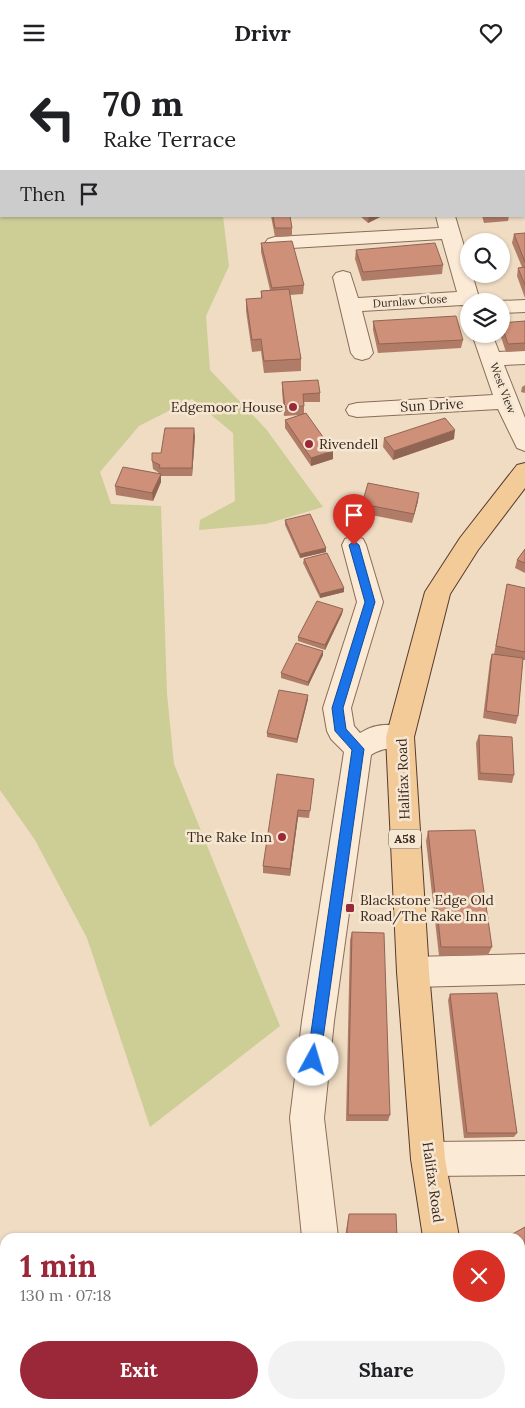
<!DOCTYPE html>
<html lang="en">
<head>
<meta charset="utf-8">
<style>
  body { margin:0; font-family:Lora,serif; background:#f2f2f2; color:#202124; height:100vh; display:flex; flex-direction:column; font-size:19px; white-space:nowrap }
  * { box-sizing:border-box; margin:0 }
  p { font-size:16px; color:#757577 }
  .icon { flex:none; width:28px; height:28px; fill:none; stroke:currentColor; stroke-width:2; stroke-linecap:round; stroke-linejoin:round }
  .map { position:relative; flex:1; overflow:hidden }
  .sheet { position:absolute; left:0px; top:1168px; width:525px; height:176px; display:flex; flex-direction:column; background:#fff; border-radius:15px 15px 0 0; box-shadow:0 1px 4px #0004 }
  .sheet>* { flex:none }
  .hud { position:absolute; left:0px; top:0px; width:525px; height:152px; box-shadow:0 1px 4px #0004; background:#fff; color:#202124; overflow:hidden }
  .tools { position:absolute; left:460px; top:168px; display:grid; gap:10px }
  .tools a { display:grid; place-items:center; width:50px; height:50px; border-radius:50%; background:#fff; box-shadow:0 1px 4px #0004; font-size:25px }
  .pin { position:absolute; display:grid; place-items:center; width:42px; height:42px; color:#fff; margin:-51px -21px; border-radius:50% 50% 50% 0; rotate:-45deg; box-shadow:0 0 5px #0007 }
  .pin .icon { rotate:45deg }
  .me { position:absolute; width:55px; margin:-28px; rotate:6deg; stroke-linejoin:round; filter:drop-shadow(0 0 4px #0008) }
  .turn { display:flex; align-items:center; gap:18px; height:105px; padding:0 20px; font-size:22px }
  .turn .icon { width:65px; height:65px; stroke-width:2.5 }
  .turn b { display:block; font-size:35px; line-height:42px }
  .then { display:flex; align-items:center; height:48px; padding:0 20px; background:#0003; gap:10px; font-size:19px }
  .round { display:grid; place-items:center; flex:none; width:52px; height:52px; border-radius:26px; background:#f2f2f2 }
  .overview { display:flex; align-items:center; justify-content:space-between; height:85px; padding:0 20px }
  h1 { font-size:30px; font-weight:700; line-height:38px; color:#9a2838 }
  .button { display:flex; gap:10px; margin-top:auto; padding:10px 20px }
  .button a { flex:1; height:58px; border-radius:30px; background:#9a2838; color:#fff; font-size:20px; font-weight:700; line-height:58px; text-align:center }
  .button a+a { background:#f2f2f2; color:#202124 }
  header { display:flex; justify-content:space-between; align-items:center; height:65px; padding:0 20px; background:#fff; font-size:22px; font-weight:700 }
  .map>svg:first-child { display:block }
</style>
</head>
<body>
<header><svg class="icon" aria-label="menu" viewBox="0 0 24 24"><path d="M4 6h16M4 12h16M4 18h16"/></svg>Drivr<svg class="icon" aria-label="heart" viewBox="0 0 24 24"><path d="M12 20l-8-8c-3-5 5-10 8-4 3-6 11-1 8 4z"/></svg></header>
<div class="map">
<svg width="525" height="1343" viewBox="0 0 525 1343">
  <rect width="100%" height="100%" fill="#efdcc3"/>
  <path fill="#cdcd96" d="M0,0H97L1,1V151H223L229,201L206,251L210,305L266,364L323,442L266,459L199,465L200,455L235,436L233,368L192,334L139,361L100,407L111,439L161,441L167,629L174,699L280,961L150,1062L87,873L35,775L0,725Z"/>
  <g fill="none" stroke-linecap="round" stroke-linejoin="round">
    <g stroke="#8a6c59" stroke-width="2">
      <path id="minor" d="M218,0H238V1H219Z
        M436,151H455L469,198V209H472L480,236H469V242L462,240L362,246L373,288L369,293L362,295L355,293L351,288L333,212L336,208L343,206L350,208L358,233L457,227L442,174L275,184L268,182L265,178L268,174L275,172L439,163Z
        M525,235V247L501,248V236H499Z
        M472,269H492L499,287L525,285V299L504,300L525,353V386L517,383L498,344L357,352L349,350L346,345L349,340L357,338L493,330Z
        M354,471L363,474L366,480L383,537L351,643L354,661L360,668C375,658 393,658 410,664L414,672L410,680C393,686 386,680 371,690L334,956L324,1053L338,1172H302L290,1053L302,956L344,687L331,674L327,666L323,643L357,537L342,480L345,474Z
        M525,889V919L413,922L402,918L397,907L402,896L413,892Z
        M525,1076V1110L428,1111L416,1106L411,1094L416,1082L428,1077Z
        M319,1339H357V1343H319Z"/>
    </g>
    <g stroke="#573b2d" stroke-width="2">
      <path id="major" d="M525,398V423L478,485L450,529L414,672L429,907L445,1094L459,1172H423L411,1094L397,907L386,672L425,527L460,473L517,400Z
        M441,1339H479L480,1343H442Z"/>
    </g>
    <use href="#minor" fill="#faead6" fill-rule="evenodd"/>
    <use href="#major" fill="#f3cb99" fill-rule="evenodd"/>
  </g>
  <path fill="#b17c67" d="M271,151H290L292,163V171L275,172Z
    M360,151H382L368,158Z
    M482,151H509L508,156L484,158Z
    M525,168V233L517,211L518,203L522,202L512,178L514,169Z
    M261,178L304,220L303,229L290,230L301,294V306L264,308L261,286L252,287L246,246V234H261V226L270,225L261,187Z
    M356,185L443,200L442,209L362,216L355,194Z
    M373,256L463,275L461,283L378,288L373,265Z
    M525,256V286L506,287L500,269H501V258Z
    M282,317L320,328V337H304V349L333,394L311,401L285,363V355L300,350L284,351L282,325Z
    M525,320V328L521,327L522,322Z
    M195,371L192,411H161V417L153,436L116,430L115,421L159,409V408L153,404L152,396L161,388Z
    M384,373L454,374L393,395L383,382Z
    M418,436L412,458L361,448L362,439Z
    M285,455L326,487L300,493L285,460Z
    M525,484V508L515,503L517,495Z
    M304,494L344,523V527L320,533L303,498Z
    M507,519L525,523V595H523L518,651L516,659L483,653L490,596L492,589H494Z
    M343,544L342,549L325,585L298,576V572Z
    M323,586V590L308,621L281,613V608Z
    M308,634L297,678L267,672V668Z
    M479,670L514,710L512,718L478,715L476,678Z
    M314,714L309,753L298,752L290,811L263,808V801Z
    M428,766L492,882L488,890L439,891L426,776Z
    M352,867L390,1050L388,1056H346L350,875Z
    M450,929L517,1068L514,1072L464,1073L448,935Z
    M349,1149L397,1172H345L348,1154Z
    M525,1162V1228L520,1219V1172Z"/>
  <path fill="#906554" d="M369,151H382L368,158Z
    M194,363L195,371L192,411V403Z
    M455,365L454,374L393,395L394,386Z
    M333,386V394L311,401V393Z
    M161,409V417L153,436L152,428Z
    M419,428L418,436L412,458L414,449Z
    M326,483V487L300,493V489Z
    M344,523V527L320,533V529Z
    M343,544L342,549L325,585V580Z
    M323,586V590L308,621V617Z
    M308,630V634L297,678V674Z
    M298,745V752L290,811V804Z"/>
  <path fill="#ce9078" stroke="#906554" d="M185,0H221L225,1H183Z
    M293,0H309L310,1H288Z
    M375,0H382L383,1H370Z
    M466,0H494L495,1H467Z
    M273,151H290L292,163H275Z
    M525,168V197L514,169Z
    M292,176L304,220L272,223L261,178Z
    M435,178L443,200L363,207L356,185Z
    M525,202V220L518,203Z
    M289,224L301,294L264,296L261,274L252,275L246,234L262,233L261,226Z
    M456,251L463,275L379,279L373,256Z
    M525,256V278L508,279L501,258Z
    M318,315L320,328L303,329L304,341L285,342L282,317Z
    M306,348L333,386L311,393L285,355Z
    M445,353L455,365L394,386L384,373Z
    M165,363H194L192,403H159L160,400L152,396V388H161Z
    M123,402L161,409L152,428L115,421Z
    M368,418L419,428L414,449L362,439Z
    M310,449L326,483L300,489L285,455Z
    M525,484V498L517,495Z
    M327,488L344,523L320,529L304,494Z
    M507,519L525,523V587L496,581Z
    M317,536L343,544L325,580L298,572Z
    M296,578L323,586L308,617L281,608Z
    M492,589L523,593L518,651L486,646Z
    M279,625L308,630L297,674L267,668Z
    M479,670L512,672L514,710L480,708Z
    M277,709L314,714L310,746L298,745L290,804L263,801Z
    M475,765L492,882H441L428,766Z
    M352,867L384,868L390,1050H348Z
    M497,928L517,1068H467L450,929Z
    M349,1149H396L397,1172H347V1165Z
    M525,1162V1219L520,1211V1172H507Z
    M117,1339H174L175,1343H118Z
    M350,1339H390V1343H350Z"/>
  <path fill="#1a73e8" stroke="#114b97" d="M354,476L359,480L375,537L343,643L346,664L364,684L320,995L318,1000L313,1001L309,1000L307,995L352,685L335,666L332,643L365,537L349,480Z"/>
  <g fill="#9a2838" stroke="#f6e7d2" stroke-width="2">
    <circle cx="293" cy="342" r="5"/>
    <circle cx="309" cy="379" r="5"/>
    <circle cx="282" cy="772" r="5"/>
    <rect x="345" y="838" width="10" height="10" rx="2.5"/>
  </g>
  <g text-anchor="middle" stroke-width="5" stroke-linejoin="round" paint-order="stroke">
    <g font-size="11" fill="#39271e" stroke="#f6e7d2">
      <text transform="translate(410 236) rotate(-4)" y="4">Durnlaw Close</text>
      <text transform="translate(503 323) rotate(69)" y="4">West View</text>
    </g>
    <rect fill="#f6e7d2" stroke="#726154" stroke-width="1" x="389" y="764.5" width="32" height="19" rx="4"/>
    <g font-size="12" font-weight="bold" fill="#39271e">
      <text x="405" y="778">A58</text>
    </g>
    <g font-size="14" fill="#39271e" stroke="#f6e7d2">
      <text transform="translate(432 340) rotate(-3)" y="5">Sun Drive</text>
      <text transform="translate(403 714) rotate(-92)" y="5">Halifax Road</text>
      <text transform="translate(433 1117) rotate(82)" y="5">Halifax Road</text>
    </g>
    <g font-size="14" fill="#39271e" stroke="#f6e7d2" text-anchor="end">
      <text x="283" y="347">Edgemoor House</text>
      <text x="319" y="384" text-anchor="start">Rivendell</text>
      <text x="272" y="777">The Rake Inn</text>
      <text x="360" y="840" text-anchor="start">Blackstone Edge Old<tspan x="360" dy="16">Road/The Rake Inn</tspan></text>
    </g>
  </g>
</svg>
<div class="tools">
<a><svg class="icon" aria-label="search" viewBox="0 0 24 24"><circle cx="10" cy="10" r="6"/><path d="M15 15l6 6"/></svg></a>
<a><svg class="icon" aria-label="layers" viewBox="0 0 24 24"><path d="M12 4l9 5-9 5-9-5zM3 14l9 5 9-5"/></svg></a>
</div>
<div class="pin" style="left:354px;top:480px;background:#d93025"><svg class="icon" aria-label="arrive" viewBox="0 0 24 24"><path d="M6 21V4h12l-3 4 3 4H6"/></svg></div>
<svg class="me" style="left:313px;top:995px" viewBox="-20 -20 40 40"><circle r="19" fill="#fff"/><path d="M0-13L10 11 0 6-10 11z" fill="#1a73e8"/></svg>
<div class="hud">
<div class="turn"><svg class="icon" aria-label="left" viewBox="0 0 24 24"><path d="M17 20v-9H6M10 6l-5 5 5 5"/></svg><div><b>70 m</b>Rake Terrace</div></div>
<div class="then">Then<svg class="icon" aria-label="arrive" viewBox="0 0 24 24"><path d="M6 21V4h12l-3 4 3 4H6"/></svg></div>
</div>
<section class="sheet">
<div class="overview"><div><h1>1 min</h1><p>130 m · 07:18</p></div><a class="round" style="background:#d93025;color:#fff"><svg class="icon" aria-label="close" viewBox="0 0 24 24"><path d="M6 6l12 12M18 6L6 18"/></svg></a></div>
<div class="button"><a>Exit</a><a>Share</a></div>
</section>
</div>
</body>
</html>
